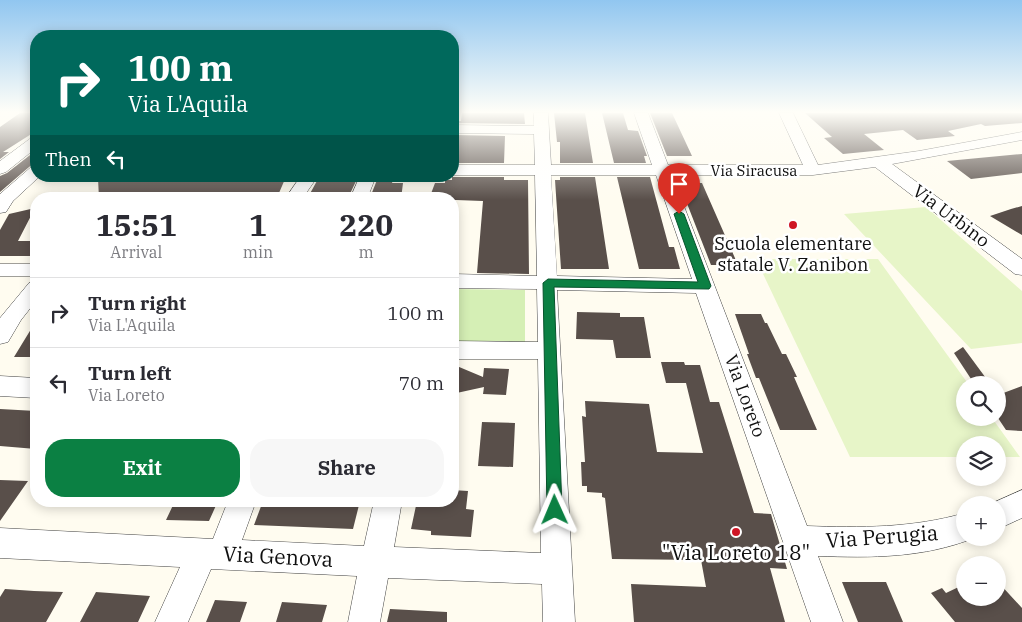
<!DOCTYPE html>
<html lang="en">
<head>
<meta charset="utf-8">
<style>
  body { margin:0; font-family:"IBM Plex Serif",serif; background:#f7f7f7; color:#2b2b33; height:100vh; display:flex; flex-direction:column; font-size:19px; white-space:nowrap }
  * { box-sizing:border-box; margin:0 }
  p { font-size:16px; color:#7c7c81 }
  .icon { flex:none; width:28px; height:28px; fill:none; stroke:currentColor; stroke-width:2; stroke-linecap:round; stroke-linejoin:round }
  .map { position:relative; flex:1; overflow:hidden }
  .side { position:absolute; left:30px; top:192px; width:429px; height:315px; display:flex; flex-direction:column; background:#fff; border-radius:20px; box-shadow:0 2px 12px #0003 }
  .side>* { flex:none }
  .banner { position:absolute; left:30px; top:30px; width:429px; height:152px; border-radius:20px; box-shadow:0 2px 12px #0003; background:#00695c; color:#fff; overflow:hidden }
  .fabs { position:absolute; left:956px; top:376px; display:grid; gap:10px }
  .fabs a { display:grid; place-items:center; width:50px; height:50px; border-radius:50%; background:#fff; box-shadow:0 2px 12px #0003; font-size:25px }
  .pin { position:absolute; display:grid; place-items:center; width:42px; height:42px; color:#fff; margin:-51px -21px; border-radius:50% 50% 50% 0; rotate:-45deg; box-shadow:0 0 5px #0007 }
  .pin .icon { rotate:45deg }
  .me { position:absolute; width:55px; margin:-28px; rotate:359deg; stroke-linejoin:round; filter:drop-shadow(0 0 4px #0008) }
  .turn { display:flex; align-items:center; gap:18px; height:105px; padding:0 15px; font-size:22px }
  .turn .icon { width:65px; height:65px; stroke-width:2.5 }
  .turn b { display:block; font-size:35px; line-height:42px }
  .then { display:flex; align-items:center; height:48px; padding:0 15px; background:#0003; gap:10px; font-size:19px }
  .eta { display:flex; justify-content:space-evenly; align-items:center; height:85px; text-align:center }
  .eta b { font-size:30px; font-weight:700; line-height:35px }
  .primary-button { display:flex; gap:10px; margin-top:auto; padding:10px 15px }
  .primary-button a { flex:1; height:58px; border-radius:20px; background:#0b8043; color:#fff; font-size:20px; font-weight:700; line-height:58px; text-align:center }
  .primary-button a+a { background:#f7f7f7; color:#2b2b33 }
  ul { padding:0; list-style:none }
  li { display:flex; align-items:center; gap:15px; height:70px; padding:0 15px; border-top:1px solid #e1e1e2 }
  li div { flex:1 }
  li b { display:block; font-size:19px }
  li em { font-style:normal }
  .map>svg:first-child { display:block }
</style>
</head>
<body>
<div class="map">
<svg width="1022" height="622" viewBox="0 0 1022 622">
  <rect width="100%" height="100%" fill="#fffcf0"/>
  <path fill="#d5efb5" d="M453,289L525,290V346L453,344Z"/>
  <path fill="#e7f5c8" d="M926,207L1022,291V343L971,349L844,214Z
    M756,259H878L969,385H965V418H992L1020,457H998V445H965V457H850Z"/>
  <path fill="#594f4a" d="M20,113H36V131L3,152H9L0,159V127Z
    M462,113H524L525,124L456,123V121H461Z
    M554,113H585L593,163H560V142H557Z
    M602,113H623L628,130L638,131L647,156H644L646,163H614Z
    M650,113H672L692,156H667Z
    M805,113H1022V123L985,126L981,124L948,131L955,136L917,140L903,130L864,134L884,150L843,154L824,138L832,137Z
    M455,135L505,136L504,163H452V137H455Z
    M34,152H36V161L0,192V176L7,173Z
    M1022,154V173L971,179L947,161Z
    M452,177H504V180H528L529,274L477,273L483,201L429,199L435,183H445V180H452Z
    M560,177H595L609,269H561L555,180H560Z
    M617,177H650L669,247H674L680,269H639Z
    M98,178H134L132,180L285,179L279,193L273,192L270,198L99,199Z
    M318,179H357L349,196H346L345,199H307Z
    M377,180H393L392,183H403L401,199H376L377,195H371Z
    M679,183H702L738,265H711Z
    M1022,206V235L990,216L1011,209Z
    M35,208L18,241H36V256H0V230L9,214Z
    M577,312L620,313V317H644L651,358H616L613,340L576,339Z
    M735,314H761L765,323H767L782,354H786L797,377H794L817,430H780L759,378H756L747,354H749Z
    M36,321V357H14Z
    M963,347L991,385H975L954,353Z
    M661,362H684L685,365H700L710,402H719L754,513L771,514L787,569L770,568L785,622H634L631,584L706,587L701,560L612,559L605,498L602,497V493L587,492V486H582L581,462H585L582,416L586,417L585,401L649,404L657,452L703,453L686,383H666Z
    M452,364L483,377L484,368L509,369L506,395L483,394L484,387L452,394Z
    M1022,386V431L1006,430L998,418V395Z
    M0,409L36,411V449L0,446Z
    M482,422L515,423L513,467L478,466Z
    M0,480L28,481L0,521Z
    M452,490L468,491L466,509L474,510L471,537L431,535V531L411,529L417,501H452Z
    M175,501H218L209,521L166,520Z
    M263,501H360L353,529L254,525Z
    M842,582H886L903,622H858Z
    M998,582L1022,608V622H955L931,593L942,588L946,593L965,584V598H998Z
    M5,589L34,591L63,592L46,622H0V597Z
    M96,592L150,596L138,622H80Z
    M215,600L247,602L240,622H206Z
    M282,602L327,605L322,622H276Z
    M390,609L447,612V622H387Z"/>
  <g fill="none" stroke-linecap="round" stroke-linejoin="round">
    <g stroke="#424242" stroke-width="1">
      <path id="minor" d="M534,113H548L551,165H652L634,113H648L668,165H803L779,113H793L818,165L919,151L1022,132V140L892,164L1022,259V275L1015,274L875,167L813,175H672L807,526C860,528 913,528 965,513V538H974C924,558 871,558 818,556L843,622H811L696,293L557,290L575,622H543L542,584L388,578L380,622H348L357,576L211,569L188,622H155L180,567L0,558V528L213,539L228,501H256L242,540L364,546L374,501H402L394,547L541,553L538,359H452V341L538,342L537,289L452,288V274L537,276L535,175H452V165H535L534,134L452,133V125L534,126ZM551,175H656L692,279L557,276Z
        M36,137V148L6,172L0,174V161L31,138Z
        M36,166V176H40L13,201L6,212L0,213V194L30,168Z
        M301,176H318L302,199H285Z
        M360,176H376L367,199H350Z
        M0,264H36V276H0Z
        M36,281V301L21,320L8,342L0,344V318L29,283Z
        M0,376L36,378V398L0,396Z
        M1022,490V518L998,529V505H988Z"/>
    </g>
    <use href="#minor" fill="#fff" fill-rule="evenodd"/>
  </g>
  <linearGradient id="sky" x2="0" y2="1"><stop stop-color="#91c6f0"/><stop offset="0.56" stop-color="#fffef8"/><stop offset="1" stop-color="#fffef8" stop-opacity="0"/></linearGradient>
  <rect width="1022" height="200" fill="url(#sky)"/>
  <path fill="#0b8043" stroke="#07532c" d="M679,211L684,214L711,286L709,289L554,287L562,510L560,515L555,517L549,515L547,510L543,283L548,279L698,282L674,214Z"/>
  <g fill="#cf1625" stroke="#fff" stroke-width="2">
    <circle cx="793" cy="225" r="5"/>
    <circle cx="736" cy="532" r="5"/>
  </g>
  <g text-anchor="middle" stroke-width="5" stroke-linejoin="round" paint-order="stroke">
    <g font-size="15" fill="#0f0f0f" stroke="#fff">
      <text x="754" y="176">Via Siracusa</text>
    </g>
    <g font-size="18" fill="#0f0f0f" stroke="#fff">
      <text transform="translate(951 216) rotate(37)" y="6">Via Urbino</text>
      <text transform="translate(745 396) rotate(70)" y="6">Via Loreto</text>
    </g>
    <g font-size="18" fill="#0f0f0f" stroke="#fff">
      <text x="793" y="250">Scuola elementare<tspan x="793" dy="21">statale V. Zanibon</tspan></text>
    </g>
    <g font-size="21" fill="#0f0f0f" stroke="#fff">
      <text transform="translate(882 537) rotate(-4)" y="7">Via Perugia</text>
      <text transform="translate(278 557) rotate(3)" y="7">Via Genova</text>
    </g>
    <g font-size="21" fill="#0f0f0f" stroke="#fff">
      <text x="736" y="560">"Via Loreto 18"</text>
    </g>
  </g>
</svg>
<div class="fabs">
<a><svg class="icon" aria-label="search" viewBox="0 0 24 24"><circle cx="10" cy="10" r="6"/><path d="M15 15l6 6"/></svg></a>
<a><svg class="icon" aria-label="layers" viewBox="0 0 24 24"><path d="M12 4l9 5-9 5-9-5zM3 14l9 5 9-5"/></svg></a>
<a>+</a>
<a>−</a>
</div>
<div class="pin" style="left:679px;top:214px;background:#d93025"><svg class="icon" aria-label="arrive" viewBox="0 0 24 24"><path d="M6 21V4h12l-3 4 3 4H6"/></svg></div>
<svg class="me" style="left:555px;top:510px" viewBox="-20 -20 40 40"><path d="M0-17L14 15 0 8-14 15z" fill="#0b8043" stroke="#fff" stroke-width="4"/></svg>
<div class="banner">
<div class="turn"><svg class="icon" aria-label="right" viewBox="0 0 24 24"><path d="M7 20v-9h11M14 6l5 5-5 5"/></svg><div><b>100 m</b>Via L'Aquila</div></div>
<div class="then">Then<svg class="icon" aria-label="left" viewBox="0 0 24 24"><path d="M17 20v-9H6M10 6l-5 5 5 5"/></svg></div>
</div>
<section class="side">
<div class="eta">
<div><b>15:51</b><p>Arrival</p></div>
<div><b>1</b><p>min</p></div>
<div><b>220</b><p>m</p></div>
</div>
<ul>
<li><svg class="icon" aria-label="right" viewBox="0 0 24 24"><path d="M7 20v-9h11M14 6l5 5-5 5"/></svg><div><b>Turn right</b><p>Via L'Aquila</p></div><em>100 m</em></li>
<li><svg class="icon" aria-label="left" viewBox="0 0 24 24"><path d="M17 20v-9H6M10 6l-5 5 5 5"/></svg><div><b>Turn left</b><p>Via Loreto</p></div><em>70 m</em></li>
</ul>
<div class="primary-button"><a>Exit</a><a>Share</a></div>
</section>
</div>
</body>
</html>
